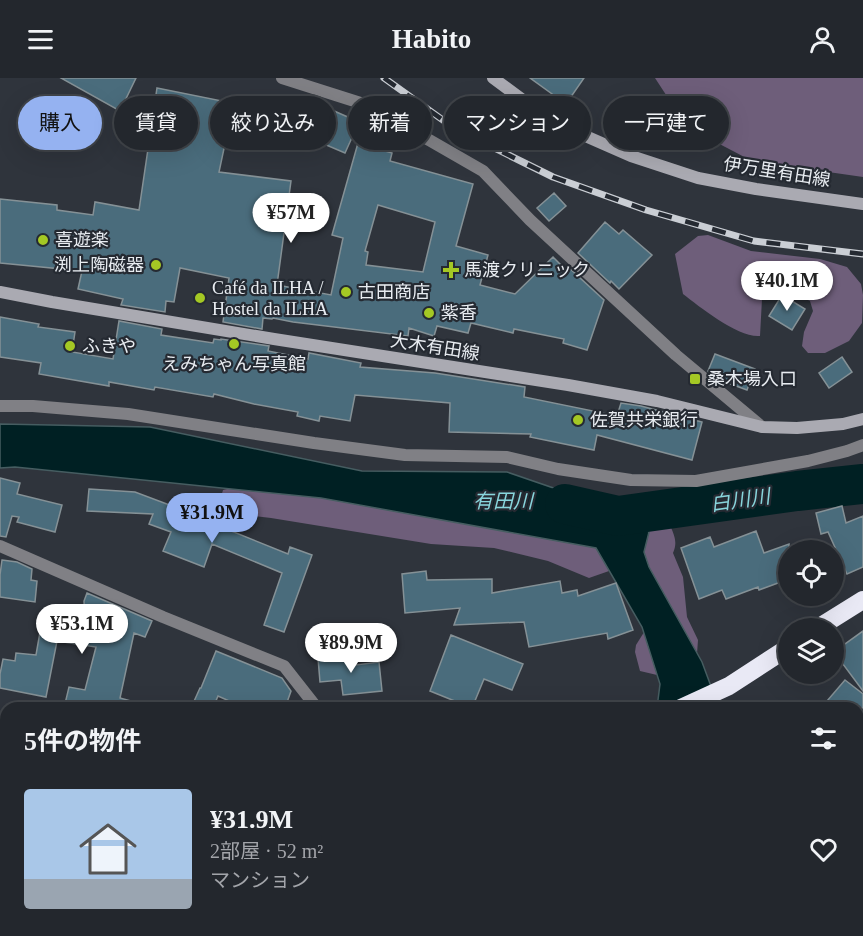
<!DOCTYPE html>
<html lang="ja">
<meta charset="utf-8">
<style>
:root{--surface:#23272d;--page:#2f3339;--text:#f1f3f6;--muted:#a3a5aa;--line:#404449;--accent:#95b2f1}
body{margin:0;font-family:"Times New Roman","Noto Sans JP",serif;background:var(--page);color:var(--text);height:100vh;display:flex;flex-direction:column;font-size:22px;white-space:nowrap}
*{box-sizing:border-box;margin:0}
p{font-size:20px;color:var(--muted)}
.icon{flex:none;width:33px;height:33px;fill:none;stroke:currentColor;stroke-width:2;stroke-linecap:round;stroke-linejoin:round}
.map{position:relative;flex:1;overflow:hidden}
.side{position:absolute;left:0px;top:624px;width:864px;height:234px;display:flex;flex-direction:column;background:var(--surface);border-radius:18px 18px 0 0;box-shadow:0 6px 24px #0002,0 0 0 2px var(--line)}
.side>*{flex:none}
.banner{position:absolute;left:18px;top:18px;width:828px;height:54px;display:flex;gap:12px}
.tools{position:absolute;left:778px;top:462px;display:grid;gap:12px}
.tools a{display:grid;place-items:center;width:66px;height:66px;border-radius:50%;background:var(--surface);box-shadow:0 6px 24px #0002,0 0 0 2px var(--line);font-size:30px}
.price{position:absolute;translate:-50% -51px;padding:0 14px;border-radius:21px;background:#fff;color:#222;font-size:20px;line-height:39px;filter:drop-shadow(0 2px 3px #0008)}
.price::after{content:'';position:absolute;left:50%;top:36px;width:18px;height:14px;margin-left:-9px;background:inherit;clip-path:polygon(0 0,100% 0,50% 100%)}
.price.selected{background:var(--accent);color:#111}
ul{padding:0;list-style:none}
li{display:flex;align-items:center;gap:18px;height:150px;padding:0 24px}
li span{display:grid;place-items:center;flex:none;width:168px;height:120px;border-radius:6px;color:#555}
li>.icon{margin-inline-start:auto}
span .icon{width:72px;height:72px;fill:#fffc;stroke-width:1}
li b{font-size:26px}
h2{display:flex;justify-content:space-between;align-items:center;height:72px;padding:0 24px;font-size:26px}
.pill{padding:0 21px;border-radius:27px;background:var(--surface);box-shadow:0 6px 24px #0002,0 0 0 2px var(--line);font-size:21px;line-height:54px}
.pill.selected{background:var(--accent);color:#111}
header{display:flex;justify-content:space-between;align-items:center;height:78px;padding:0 24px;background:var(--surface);font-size:27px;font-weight:700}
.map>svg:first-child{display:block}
.forest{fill:#6e5e7a}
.water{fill:#002023;stroke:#465d61;stroke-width:1.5}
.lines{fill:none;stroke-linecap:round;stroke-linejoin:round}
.river{stroke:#002023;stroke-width:40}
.building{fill:#4a6c7c;stroke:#859196;stroke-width:1.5;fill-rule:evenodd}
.street{stroke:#808085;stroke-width:12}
.secondary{stroke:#aaaab2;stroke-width:12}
.highway{stroke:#e9e9f5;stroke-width:18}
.rail-casing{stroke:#caced4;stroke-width:7}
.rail{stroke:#252a32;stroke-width:4.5;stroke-dasharray:14;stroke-linecap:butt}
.poi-dot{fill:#a4c824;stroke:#252a32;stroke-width:2}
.labels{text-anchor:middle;stroke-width:4.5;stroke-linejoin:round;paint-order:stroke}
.street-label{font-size:18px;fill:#e8ecf1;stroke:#252a32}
.poi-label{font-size:18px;fill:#e8ecf1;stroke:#252a32;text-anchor:start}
.water-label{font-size:20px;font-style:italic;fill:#88d5dc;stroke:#252a32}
</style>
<header><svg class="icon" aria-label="menu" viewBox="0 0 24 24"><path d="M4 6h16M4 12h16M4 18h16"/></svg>Habito<svg class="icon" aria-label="person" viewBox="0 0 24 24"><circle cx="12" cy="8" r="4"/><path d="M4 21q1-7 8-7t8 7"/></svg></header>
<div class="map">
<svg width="863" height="858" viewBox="0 0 863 858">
<rect width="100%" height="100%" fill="#2f343c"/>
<path class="forest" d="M655,0H863V99L752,83L687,49Z
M708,157L751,173L820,181L847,189L861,206L863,217L862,245L849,263L825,275H808L802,268L804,254L813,233L810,223L792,214L774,210L762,221L760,258C738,260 700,229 683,216L675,176L698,158Z
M261,403L374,404L621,477L609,493L589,500L548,483L494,470L431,466L271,440L231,435L219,426L223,412Z
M658,444L662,446L670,447C674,457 678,464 673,475L683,499L687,539L698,562L697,576L657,597L640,593L635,574L636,567L646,551L639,454Z"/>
<path class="water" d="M0,346L150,349L362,393L507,394L603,427L649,454L644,474L649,489L702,584L719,630H657L660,606L642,549L596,470L321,420L15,389L0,390Z"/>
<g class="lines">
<path class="river" d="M565,426L618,438L797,413L863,406"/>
</g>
<path class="building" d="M61,0H136L120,33Z
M530,0H584L566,26Z
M157,10L227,24L220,60L226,61L219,94L291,103L277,207L331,217L343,160L332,157L358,65L392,75L390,83L473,106L456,168L488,177L480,207L515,216L553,179L565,191L567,188L604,222L587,272L563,265L564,261L514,251L513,255L471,245L468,255L437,248L434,258L409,250L408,258L293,244L273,240L272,241L263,240L262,251L223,244L229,200L180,190L174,224L166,223L165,234L121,227L123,221L78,211L82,193L0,185V121L57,127V132L93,137L95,124L139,132ZM378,127L435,144L423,194L366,187L368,174L365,173Z
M316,25L359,44L345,75L303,57Z
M554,115L566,128L549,143L537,130Z
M605,144L619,156L623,152L652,177L619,211L611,203L610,205L578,175Z
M782,217L805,231L792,252L769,238Z
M0,239L39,246L38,249L75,254L72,274L113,281L119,243L162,251L161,257L213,265L214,261L221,262V261L269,268L268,273L308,281L309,275L361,285L360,289L435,295L525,309L524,319L617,338L621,325L641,328L702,344L692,382L597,357L594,372L530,359L531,356L449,354L450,325L355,317L350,343L320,338L319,343L297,338L298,334L254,326L214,316L213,319L155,309L154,312L109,304V308L39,296L41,285L0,279Z
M715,276L755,291L747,312L717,301L708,293Z
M842,279L852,294L829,310L819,295Z
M0,400L20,405L17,416L62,427L55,454L17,444L19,439L12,438L6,459L0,458Z
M89,411L135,414L220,446L219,448L288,476L290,469L312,477L284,554L264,547L282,495L212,466L204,489L163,473L171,454L149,446L153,436L87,433Z
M842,428L846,445L863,438V489L847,496L828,454L821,456L816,435Z
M756,453L764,475L789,466V501L759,512L758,509L726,521L722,512L699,521L681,470L710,459L714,469Z
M2,482L17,484L32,491L31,502L37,503L35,524L0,519V497Z
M426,493L427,502L492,501V515L560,503L562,515L577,512L578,518L616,505L633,552L608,561L607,555L529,569L524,544L454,547L460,530L405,535L402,496Z
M87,515L152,543L145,559L134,555L120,620L131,623L130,630H64L69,609L85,612L96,569L57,563L46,619L0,610V596L3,581L15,583L16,575L36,577L43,537L85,544L84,523Z
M863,553V613L834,574Z
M451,557L523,586L512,612L484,601L472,630L430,613Z
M216,573L282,600L291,613L285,630H245L218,618L213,630H191L200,610H201Z
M355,576L356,587L379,584L382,613L343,617L341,602L320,604L318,580Z
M845,602L863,616V630H821Z"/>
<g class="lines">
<path class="street" d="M282,0L370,28L483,93L530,142L676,277L762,349
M0,328H33L128,336L314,365L405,377L507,379L558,391L631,402L696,403L808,383L847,373L863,367
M0,468L163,539L284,588L317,630
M858,711L863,705
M539,852L544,858
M793,852L796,858
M732,858L738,852"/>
<path class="secondary" d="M493,0L523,22L574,53L631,78L698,100L756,111L863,126
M0,214L52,224L274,261L568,307L657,323L762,349L797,350L843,346L863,341"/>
<path class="highway" d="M818,550L863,522
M681,630L729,608L789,569
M183,858L196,852"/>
<g class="rail-casing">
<path id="rail" d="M384,0L454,50L553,99L646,132L754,163L863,176"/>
</g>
<use href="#rail" class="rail"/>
</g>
<g class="poi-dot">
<circle cx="43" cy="162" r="6"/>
<circle cx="156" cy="187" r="6"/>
<path d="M448 183h6v6h6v6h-6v6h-6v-6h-6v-6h6z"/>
<circle cx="346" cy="214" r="6"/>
<circle cx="200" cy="220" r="6"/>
<circle cx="429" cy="235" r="6"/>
<circle cx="234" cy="266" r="6"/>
<circle cx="70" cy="268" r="6"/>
<rect x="689" y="295" width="12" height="12" rx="3"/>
<circle cx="578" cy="342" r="6"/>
</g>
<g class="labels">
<g class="street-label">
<text transform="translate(777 94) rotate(9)" y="6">伊万里有田線</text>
<text transform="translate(435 269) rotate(9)" y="6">大木有田線</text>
</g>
<g class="poi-label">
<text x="55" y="168">喜遊楽</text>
<text x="144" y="193" text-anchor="end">渕上陶磁器</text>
<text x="464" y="198">馬渡クリニック</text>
<text x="212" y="216">Café da ILHA /<tspan x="212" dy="21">Hostel da ILHA</tspan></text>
<text x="358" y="220">古田商店</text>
<text x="441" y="241">紫香</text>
<text x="82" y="274">ふきや</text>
<text x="234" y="292" text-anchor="middle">えみちゃん写真館</text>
<text x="707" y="307">桑木場入口</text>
<text x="590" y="348">佐賀共栄銀行</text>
</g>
<g class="water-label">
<text transform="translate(740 422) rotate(-8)" y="7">白川川</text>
<text x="503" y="430">有田川</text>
</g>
</g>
</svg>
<div class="tools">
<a><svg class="icon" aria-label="locate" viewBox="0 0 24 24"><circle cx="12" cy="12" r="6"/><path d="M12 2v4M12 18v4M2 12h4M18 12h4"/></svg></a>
<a><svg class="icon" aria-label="layers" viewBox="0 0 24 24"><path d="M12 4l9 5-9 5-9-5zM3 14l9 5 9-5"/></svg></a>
</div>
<b class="price" style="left:291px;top:166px">¥57M</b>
<b class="price" style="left:787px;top:234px">¥40.1M</b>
<b class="price selected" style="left:212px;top:466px">¥31.9M</b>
<b class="price" style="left:82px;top:577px">¥53.1M</b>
<b class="price" style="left:351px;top:596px">¥89.9M</b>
<div class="banner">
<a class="pill selected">購入</a>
<a class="pill">賃貸</a>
<a class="pill">絞り込み</a>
<a class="pill">新着</a>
<a class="pill">マンション</a>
<a class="pill">一戸建て</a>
</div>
<section class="side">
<h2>5件の物件<svg class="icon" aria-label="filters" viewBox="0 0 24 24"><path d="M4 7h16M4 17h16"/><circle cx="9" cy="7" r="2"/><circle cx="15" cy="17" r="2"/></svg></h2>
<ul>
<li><span style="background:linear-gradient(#a9c7e8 75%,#9aa5b1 0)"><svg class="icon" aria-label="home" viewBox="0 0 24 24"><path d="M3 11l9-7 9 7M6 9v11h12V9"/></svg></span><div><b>¥31.9M</b><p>2部屋 · 52 m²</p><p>マンション</p></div><svg class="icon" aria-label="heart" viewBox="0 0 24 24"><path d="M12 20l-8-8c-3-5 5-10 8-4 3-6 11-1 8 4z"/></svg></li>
</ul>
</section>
</div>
